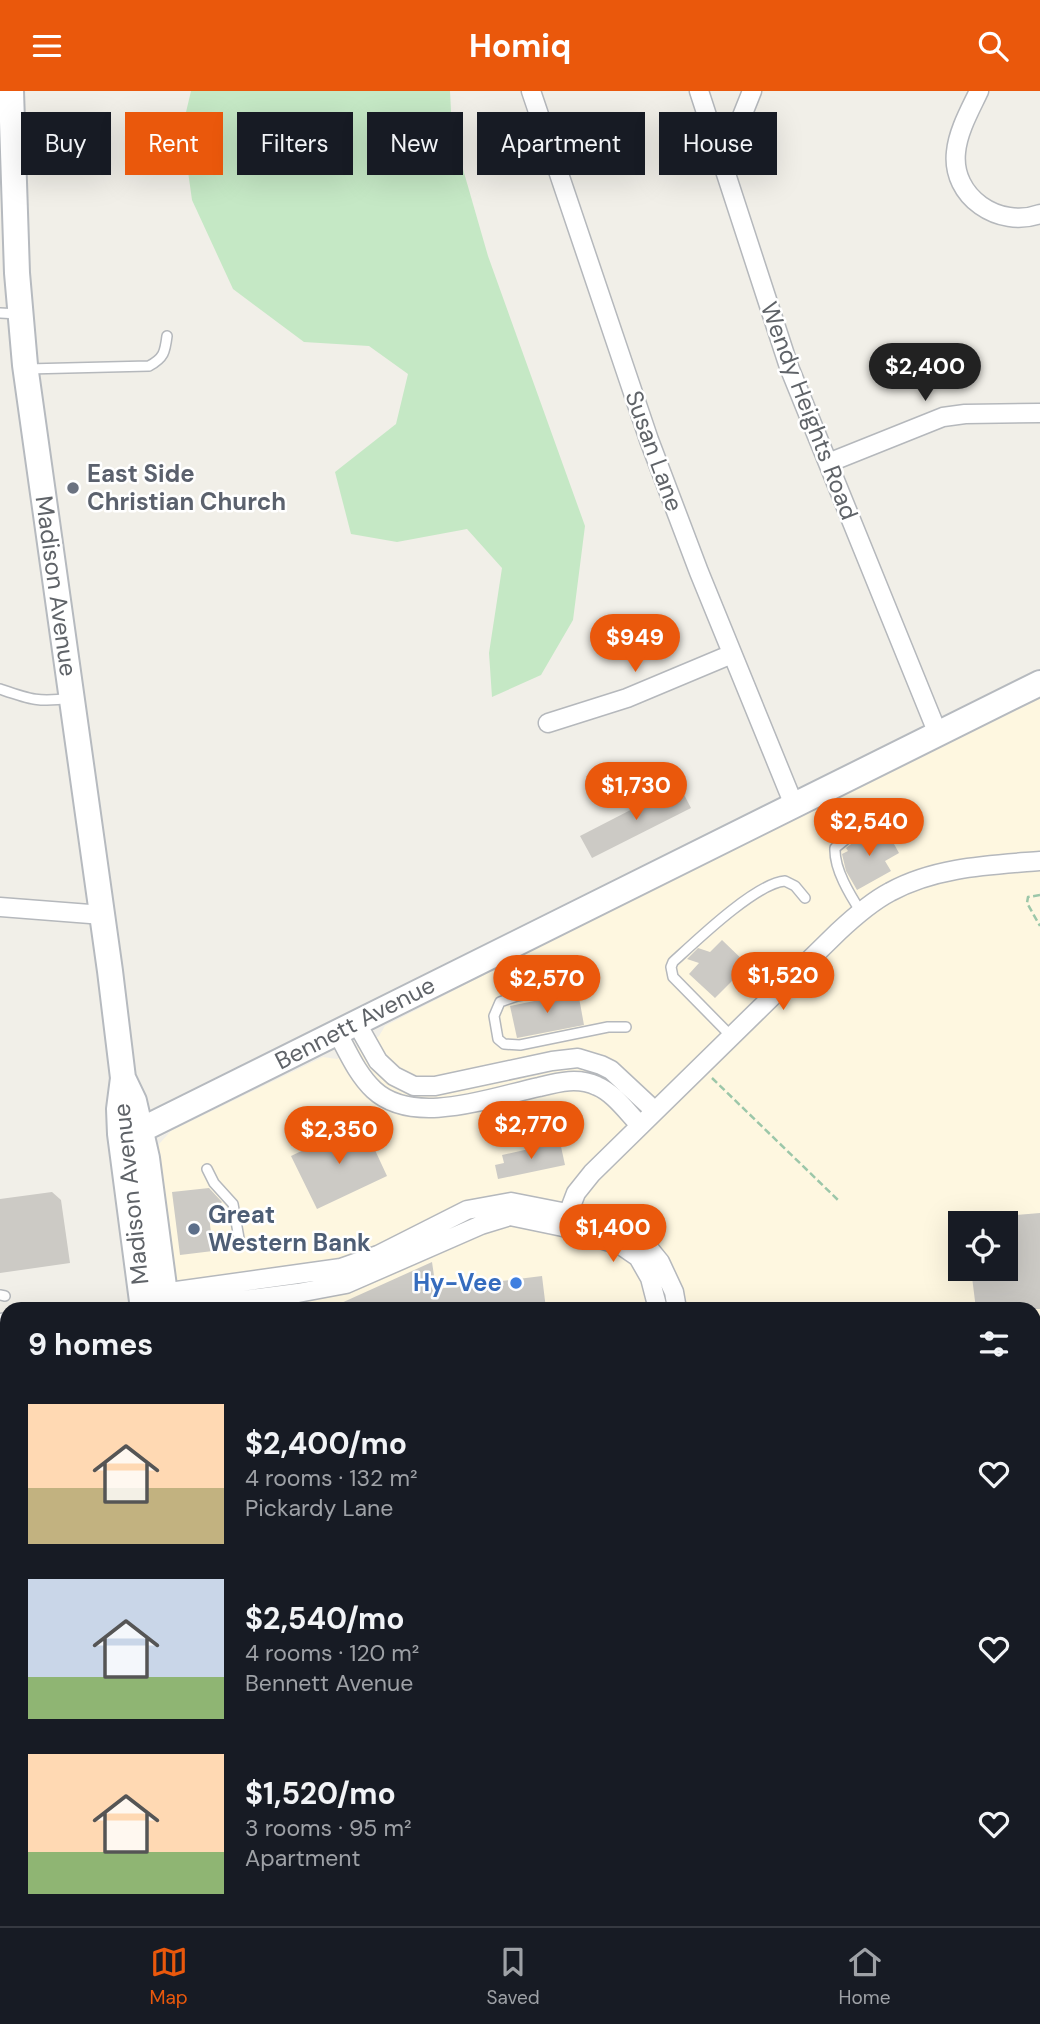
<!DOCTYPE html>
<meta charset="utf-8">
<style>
:root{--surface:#171b24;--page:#20242c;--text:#f1f3f6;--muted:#9ea1a6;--line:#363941;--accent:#ea580c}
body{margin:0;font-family:"DM Sans",sans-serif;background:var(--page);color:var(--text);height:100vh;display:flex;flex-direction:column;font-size:26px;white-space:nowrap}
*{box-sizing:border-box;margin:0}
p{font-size:23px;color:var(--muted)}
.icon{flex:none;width:38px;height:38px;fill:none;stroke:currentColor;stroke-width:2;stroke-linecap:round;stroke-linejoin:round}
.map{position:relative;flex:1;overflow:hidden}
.side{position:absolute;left:0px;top:1211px;width:1041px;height:625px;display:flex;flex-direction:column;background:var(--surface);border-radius:21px 21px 0 0;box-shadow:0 7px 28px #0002}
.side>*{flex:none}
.top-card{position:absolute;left:21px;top:21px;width:999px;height:63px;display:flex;gap:14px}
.buttons{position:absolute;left:948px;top:1120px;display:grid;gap:14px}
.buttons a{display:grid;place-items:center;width:70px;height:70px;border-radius:0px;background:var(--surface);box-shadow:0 7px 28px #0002;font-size:35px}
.price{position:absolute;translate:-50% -60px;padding:0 16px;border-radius:24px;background:var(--accent);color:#fff;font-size:23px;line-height:46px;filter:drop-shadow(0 2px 4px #0008)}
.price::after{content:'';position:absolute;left:50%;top:42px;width:21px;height:16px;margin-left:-10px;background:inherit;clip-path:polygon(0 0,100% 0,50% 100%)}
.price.on{background:#222;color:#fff}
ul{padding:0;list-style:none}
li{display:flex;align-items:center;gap:21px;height:175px;padding:0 28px}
li span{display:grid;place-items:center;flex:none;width:196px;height:140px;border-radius:0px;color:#555}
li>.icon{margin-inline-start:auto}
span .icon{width:84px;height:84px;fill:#fffc;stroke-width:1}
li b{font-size:30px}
h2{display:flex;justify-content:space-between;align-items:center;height:84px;padding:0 28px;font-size:30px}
.chip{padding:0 24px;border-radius:0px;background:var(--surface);box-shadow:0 7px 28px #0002;font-size:24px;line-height:63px}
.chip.on{background:var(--accent);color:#fff}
header{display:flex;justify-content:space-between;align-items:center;height:91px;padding:0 28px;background:var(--accent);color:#fff;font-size:32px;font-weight:700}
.tab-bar{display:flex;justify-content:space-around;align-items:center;height:98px;border-top:2px solid var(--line);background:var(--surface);font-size:19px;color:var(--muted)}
.tab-bar a{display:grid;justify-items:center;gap:4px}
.tab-bar .on{color:var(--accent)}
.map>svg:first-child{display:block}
.commercial{fill:#fef7e0;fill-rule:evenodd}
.green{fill:#c5e8c5}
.building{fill:#cccac5}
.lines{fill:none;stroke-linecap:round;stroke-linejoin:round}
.lane-casing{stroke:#b5b8bc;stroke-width:12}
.street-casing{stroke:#b5b8bc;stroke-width:21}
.secondary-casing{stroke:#b6babf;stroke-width:28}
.highway-casing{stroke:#f9ab00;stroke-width:35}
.path{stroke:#9cc7a9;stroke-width:2.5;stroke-dasharray:7 3.5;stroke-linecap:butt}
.lane{stroke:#fff;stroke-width:9}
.street{stroke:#fff;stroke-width:18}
.secondary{stroke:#fff;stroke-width:24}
.highway{stroke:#fde293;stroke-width:32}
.worship-dot{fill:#6b7280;stroke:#fff;stroke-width:2.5}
.service-dot{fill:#5c6f8a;stroke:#fff;stroke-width:2.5}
.shop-dot{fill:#3f7fe0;stroke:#fff;stroke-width:2.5}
.labels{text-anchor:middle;stroke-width:5;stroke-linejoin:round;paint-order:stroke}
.street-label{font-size:24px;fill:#5f6368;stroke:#fff}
.worship-label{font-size:24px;font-weight:bold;fill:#5b616d;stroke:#fff;text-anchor:start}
.service-label{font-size:24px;font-weight:bold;fill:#4e5e75;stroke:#fff;text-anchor:start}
.shop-label{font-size:24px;font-weight:bold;fill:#366cbe;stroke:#fff;text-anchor:end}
</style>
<header><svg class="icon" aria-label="menu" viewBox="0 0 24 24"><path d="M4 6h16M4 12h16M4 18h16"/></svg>Homiq<svg class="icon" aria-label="search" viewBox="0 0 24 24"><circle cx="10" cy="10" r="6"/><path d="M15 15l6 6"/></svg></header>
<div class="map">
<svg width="1040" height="1835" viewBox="0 0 1040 1835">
<rect width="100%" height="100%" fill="#f1efe8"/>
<path class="commercial" d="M1040,605V1589L1034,1590V1218H178L159,1066V1053L171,1040L323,966L337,968L379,945L385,935L538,856ZM961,1132H1006V1178H961Z"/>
<path class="green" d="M191,0H450L452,40L488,165L585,435L573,529L541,584L492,606L489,562L502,477L467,438L397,451L351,443L335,381L396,333L408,283L369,255L304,251L233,198L192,109L182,38Z"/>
<path class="building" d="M679,694L691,717L592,767L580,745Z
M884,735L899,762L885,770L891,780L857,799L846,780L842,763L848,760L846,757L855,750Z
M722,849L748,874L715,907L689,883L699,872L687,868L698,857L710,861Z
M578,901L584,934L517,947L510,915Z
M362,1031L387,1085L317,1118L291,1065Z
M560,1051L565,1074L498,1088L495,1074L504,1072L502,1064Z
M209,1097L222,1111L219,1114L208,1116L213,1160L180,1164L172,1101Z
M52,1101L61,1109L70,1172L0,1182V1108Z
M1040,1122V1218H976L971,1178H1006V1125Z
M432,1171L436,1198L542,1185L546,1218H328Z"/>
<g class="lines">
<g class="lane-casing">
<path id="lane" d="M0,222L19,223
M27,278L149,275C164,267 165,261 167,245
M0,598C29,608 39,612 70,607
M861,821C850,804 834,778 835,757L851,744L902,719
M584,892L517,905L500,911L494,925L498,948L504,953L520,954L608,936H626
M731,945L673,886L671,876L673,871C696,850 756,792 785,790L795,795L805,807
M207,1078L214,1092L233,1113L240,1153
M0,1204L5,1205
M0,1305L7,1303
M1034,1410L1040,1409
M1034,1522L1040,1521
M0,1773L7,1768
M0,1791L7,1785"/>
</g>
<g class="street-casing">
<path id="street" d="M531,0L649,349L699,481L794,714
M699,0L789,276L938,643
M979,0C970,19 958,40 956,61C951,106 999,138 1040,123
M716,54L738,35L752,0
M828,372L943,326L965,323L1040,322
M548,632L627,607L732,563
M0,816L103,824
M356,931L378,970L394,985L414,995H435L552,970L578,967L601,974L611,979L655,1020
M337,941C348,961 357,983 374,999C414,1036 492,1006 539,996C559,991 578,986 597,995C614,1002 627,1021 640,1034
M563,1136L576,1102L592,1082L838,841C854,826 871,811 890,801C935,776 990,774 1040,770
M155,1203L341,1177L378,1164L467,1119L511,1111L567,1122L629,1141L647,1155L660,1171L674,1201L677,1218
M169,1218L298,1202L346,1193L481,1134L510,1125L563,1136L622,1155L638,1166L650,1187L658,1218
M0,1232L7,1231
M1034,1570L1040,1568
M1,1742L7,1745"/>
</g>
<g class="secondary-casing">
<path id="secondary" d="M11,0L17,182L25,274L110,880L123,987L119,1018L120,1043L143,1218
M123,987L134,1010L147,1067L167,1218
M120,1043L141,1039L1040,592
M447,1829L453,1835
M208,1835L211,1829"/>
</g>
<g class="highway-casing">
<path id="highway" d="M1034,1772L1040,1771
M426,1829V1835
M491,1835L498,1829
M828,1835L844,1829"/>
</g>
<path class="path" d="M1040,804L1028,806L1027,812L1040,835
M712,987L838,1109
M1034,1550L1040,1549"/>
<use href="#lane" class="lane"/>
<use href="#street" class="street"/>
<use href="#secondary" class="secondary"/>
<use href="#highway" class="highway"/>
</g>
<circle class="worship-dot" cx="73" cy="397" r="7"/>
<circle class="service-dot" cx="194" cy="1138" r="7"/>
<circle class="shop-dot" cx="516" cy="1192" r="7"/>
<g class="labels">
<g class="street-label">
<text transform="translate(809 320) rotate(69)" y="8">Wendy Heights Road</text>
<text transform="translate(654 360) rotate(70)" y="8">Susan Lane</text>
<text transform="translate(56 495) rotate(82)" y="8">Madison Avenue</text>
<text transform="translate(355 932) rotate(-27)" y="8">Bennett Avenue</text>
<text transform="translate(131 1103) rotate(-96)" y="8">Madison Avenue</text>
</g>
<g class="worship-label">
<text x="87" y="391">East Side<tspan x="87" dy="28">Christian Church</tspan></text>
</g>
<g class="service-label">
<text x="208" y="1132">Great<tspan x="208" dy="28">Western Bank</tspan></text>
</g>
<g class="shop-label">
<text x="502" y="1200">Hy-Vee</text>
</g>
</g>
</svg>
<div class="buttons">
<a><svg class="icon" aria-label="locate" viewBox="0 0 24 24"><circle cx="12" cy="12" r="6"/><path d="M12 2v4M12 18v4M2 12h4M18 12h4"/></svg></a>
</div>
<b class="price on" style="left:925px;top:312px">$2,400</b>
<b class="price" style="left:635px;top:583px">$949</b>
<b class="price" style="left:636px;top:731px">$1,730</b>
<b class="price" style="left:869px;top:767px">$2,540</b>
<b class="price" style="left:783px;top:921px">$1,520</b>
<b class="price" style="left:547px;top:924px">$2,570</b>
<b class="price" style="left:531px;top:1070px">$2,770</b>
<b class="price" style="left:339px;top:1075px">$2,350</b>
<b class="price" style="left:613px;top:1173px">$1,400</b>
<div class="top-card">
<a class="chip">Buy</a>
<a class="chip on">Rent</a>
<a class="chip">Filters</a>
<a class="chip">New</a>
<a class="chip">Apartment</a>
<a class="chip">House</a>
</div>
<section class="side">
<h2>9 homes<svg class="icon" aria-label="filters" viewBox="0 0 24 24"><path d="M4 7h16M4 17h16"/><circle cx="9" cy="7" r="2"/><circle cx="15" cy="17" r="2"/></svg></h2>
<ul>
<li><span style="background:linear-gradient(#ffd9b3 60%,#c2b280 0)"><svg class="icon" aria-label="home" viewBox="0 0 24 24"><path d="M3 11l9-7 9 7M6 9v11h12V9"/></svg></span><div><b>$2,400/mo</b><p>4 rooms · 132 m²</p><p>Pickardy Lane</p></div><svg class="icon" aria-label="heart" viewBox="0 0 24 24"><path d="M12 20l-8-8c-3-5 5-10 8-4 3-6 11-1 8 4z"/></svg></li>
<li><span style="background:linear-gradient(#c9d6e8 70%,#8fb573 0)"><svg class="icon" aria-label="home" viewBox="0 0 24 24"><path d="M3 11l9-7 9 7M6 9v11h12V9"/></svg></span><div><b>$2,540/mo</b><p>4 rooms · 120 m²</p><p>Bennett Avenue</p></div><svg class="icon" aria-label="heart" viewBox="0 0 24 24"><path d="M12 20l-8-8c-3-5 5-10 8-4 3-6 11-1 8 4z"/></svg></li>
<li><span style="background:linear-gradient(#ffd9b3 70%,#8fb573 0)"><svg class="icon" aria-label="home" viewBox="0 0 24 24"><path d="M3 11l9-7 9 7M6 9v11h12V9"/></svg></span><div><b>$1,520/mo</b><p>3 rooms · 95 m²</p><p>Apartment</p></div><svg class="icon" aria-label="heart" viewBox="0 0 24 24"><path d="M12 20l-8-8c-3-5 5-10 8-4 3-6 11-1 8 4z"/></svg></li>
</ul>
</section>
</div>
<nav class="tab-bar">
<a class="on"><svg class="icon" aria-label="map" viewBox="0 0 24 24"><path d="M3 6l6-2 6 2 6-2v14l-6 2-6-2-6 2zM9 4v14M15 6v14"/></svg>Map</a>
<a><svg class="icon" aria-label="saved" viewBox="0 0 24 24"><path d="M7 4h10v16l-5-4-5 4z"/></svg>Saved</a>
<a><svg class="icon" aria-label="home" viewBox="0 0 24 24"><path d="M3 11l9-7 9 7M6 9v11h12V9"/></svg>Home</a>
</nav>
